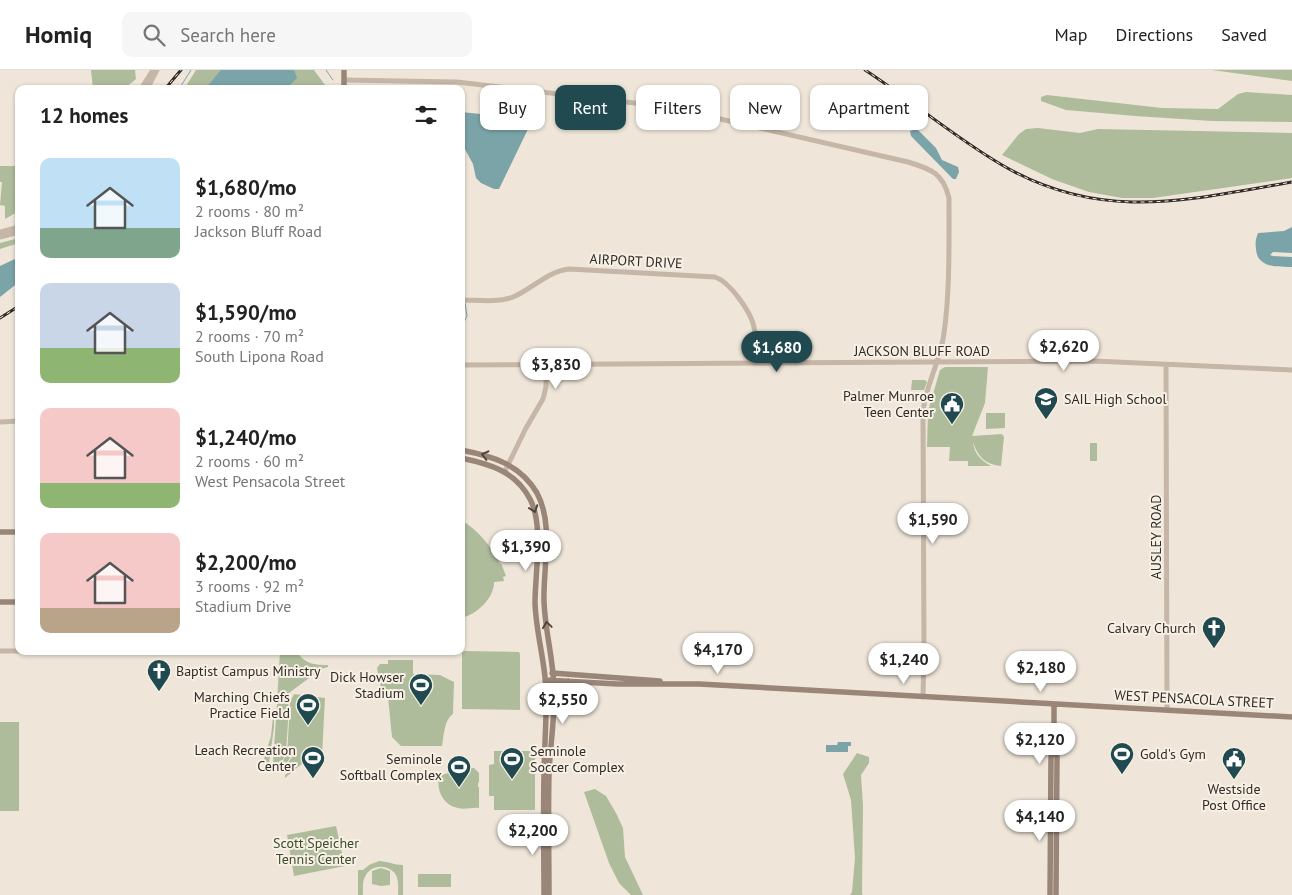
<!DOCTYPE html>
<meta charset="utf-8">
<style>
:root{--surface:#fff;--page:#f6f6f6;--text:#222;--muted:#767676;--line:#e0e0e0;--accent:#204a50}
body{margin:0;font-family:"PT Sans",sans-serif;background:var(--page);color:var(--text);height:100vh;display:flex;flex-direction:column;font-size:19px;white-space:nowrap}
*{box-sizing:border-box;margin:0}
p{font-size:16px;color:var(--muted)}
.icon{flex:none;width:28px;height:28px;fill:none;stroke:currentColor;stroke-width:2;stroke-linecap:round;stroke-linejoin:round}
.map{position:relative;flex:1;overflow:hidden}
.drawer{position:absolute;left:15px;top:15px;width:450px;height:570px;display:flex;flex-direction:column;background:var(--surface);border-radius:10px;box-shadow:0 1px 4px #0004}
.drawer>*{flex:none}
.guide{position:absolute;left:480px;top:15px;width:475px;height:45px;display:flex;gap:10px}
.price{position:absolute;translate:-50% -42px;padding:0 11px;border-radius:18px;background:#fff;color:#222;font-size:16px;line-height:32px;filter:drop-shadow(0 1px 2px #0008)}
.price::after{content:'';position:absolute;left:50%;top:30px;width:15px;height:11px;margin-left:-8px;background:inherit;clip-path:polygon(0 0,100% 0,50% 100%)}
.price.active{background:var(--accent);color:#fff}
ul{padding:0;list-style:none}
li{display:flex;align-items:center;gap:15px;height:125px;padding:0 25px}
li span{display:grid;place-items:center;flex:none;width:140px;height:100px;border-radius:10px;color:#555}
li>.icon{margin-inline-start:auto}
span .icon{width:60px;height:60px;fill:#fffc;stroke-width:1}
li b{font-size:21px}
h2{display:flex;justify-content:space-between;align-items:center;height:60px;padding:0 25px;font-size:21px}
.chip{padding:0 18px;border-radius:10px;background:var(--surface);box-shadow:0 1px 4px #0004;font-size:18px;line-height:45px}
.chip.active{background:var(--accent);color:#fff}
header{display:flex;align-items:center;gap:30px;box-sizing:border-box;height:70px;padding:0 25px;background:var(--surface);border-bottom:1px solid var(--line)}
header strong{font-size:24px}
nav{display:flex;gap:28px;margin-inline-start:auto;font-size:18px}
.search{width:350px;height:45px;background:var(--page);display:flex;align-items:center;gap:12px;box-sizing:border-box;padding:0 18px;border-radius:10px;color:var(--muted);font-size:19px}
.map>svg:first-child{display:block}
.green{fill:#afbc9b}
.water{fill:#7ba4a9}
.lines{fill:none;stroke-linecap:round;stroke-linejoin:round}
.stream{stroke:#7ba4a9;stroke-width:1}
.tertiary{stroke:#c5b6a7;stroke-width:5}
.secondary{stroke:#998678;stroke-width:5.5}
.rail-casing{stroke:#322b27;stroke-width:3}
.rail{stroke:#f7f0e5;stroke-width:1;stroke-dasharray:4;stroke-linecap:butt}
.oneway{stroke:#51463f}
.labels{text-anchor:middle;stroke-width:4;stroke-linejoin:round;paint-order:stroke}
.street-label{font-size:14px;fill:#322b27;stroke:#f7f0e5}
.poi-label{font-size:14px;fill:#322b27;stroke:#f7f0e5;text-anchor:end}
.park-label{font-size:14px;fill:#404e2d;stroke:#f7f0e5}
</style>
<header>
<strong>Homiq</strong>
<div class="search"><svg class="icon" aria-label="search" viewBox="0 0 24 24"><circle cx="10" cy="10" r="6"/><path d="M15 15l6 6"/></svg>Search here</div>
<nav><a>Map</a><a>Directions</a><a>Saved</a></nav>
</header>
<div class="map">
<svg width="1292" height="825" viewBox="0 0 1292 825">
<rect width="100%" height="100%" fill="#efe6d9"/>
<path class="green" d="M91,0H135L136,9L125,18L93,19Z
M196,0H314L328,19H184Z
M1212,0H1292V11Z
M1246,22L1292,25V52L1212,51L1135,46L1066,40L1041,31V27L1047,25L1162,38L1218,39L1238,24Z
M1038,58L1080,63L1098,59L1292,63V108L1153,128H1122L1089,122L1052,109L1002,85L1019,64L1026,59Z
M0,96H19V141L5,149V136L0,135L2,112H0Z
M19,168V173L0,179V173Z
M945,297H988L985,333L972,366L1002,364L1004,367L1001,396C986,395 977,386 973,372C974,384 981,390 991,396H968V391H949L950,377H927L928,341L940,300Z
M912,310H925L927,312L924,320H911Z
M986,343H1005V358L986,359Z
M1090,373H1097V391H1090Z
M461,450C478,460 491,476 500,494L501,493L506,506L503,507L504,511L494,512C494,529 476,545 461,548Z
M280,581H296C305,594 314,595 328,595V597L321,599L277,632Z
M464,581L519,582L520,584V640L462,639V583Z
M388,590H413V604L440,605L454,612L453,644C444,650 444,666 442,676H401L392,667L388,627L383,628L377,598L380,594H388Z
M294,624L325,628L322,686L306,685L305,692L298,697L285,708V705L290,701L287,694L292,687V684L287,693L283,692L284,688L287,686L290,632Z
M287,628L289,638L286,682L281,694L275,696L273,692L277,634Z
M274,637V657L269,694L263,692L271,666Z
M0,652H19V741H0Z
M494,681H535V740H494V726H489V695L494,694Z
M857,683L869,687V693L861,705L863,736L862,824L863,825H850L852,822L855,788L851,730L843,704Z
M465,698H474L479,703V712L478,713V717H479V738C472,737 465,740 458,738C443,735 436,720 439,706L448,703H465Z
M595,719L606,726L616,743L623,758L625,787L643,825H631L619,813L609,793L584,722Z
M336,756L345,796L294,806L287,765Z
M379,791C387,791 394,795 403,795V825H398C398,819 399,811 396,805C389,794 372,794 366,805C362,811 363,818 363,825H358V800H363L369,795Z
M381,798L390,801V815L381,816L372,814V801Z
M418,804H451V817H418Z"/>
<path class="water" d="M221,0H294L297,8L291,14L284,19H205Z
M461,42L500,46L529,52V57L499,119H494L481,113L476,108L473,94L461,72Z
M915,59L918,60L936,78L942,90L958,97L959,102L956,109H953L911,66L910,61Z
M1292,157V183L1273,182L1270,185L1273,186L1292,187V197C1278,197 1257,198 1256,179C1255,173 1256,168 1258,163L1284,161Z
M19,187V212L0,227V196Z
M838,672H851V676H848V682H826V675H837Z"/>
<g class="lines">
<path class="stream" d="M326,0L333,10
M179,19L191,0
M461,219L464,229
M461,258L467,246L465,233"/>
<path class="tertiary" d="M344,10L457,12L668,37L908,92C931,99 943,103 949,128C949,171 950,222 944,263C941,290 926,314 923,341L924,582L923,627
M141,19L153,0
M147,19L157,0
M0,162L19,157
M0,167L19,162
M461,230C477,230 498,233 513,227C532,219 548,201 569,199L715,207C730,212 751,242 754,257C756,268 755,281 755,293
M461,295L1094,291L1292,300
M1166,295L1167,640
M0,352L19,351
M505,401L526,358L543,329L546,317V294
M0,581H19"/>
<path class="secondary" d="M344,19V0
M461,380C492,386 520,394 537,423C554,455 543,496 544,531C545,562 554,591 554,621C555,649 550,676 549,704C548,744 549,785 549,825
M461,388C490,394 515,401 530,429C544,455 535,503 535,533C536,563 545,591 546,620C547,649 544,678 544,707C543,746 544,786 544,825
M0,462H19
M0,532H19
M552,603L660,611
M545,610L617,614H699L1292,647
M556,627L560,618L568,611
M1054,634V676L1057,687L1056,825
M1050,825L1051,687L1054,676"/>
<g class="rail-casing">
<path id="rail" d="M865,0C911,30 954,67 1002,95C1101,153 1187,130 1292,112
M165,19L181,0
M0,248L19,236"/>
</g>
<use href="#rail" class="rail"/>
</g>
<defs><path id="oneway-chevron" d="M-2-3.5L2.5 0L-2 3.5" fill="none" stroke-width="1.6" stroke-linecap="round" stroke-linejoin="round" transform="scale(1.25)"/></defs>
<g class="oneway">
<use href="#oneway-chevron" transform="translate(485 385) rotate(-166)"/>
<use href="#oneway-chevron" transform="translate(534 439) rotate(70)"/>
<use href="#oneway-chevron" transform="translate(547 555) rotate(-98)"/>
</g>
<defs>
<g id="school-pin" transform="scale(1.25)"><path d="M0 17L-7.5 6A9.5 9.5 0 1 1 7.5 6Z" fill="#204a50" stroke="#f7f0e5"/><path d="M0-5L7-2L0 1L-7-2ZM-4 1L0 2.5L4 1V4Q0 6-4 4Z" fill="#fff"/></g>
<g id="civic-pin" transform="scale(1.25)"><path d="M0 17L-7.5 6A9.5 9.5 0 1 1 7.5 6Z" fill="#204a50" stroke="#f7f0e5"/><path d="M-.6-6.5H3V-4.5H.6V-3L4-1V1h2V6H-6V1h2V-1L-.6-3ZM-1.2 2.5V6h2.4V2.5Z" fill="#fff"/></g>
<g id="church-pin" transform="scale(1.25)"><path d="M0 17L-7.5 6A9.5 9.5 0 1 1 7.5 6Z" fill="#204a50" stroke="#f7f0e5"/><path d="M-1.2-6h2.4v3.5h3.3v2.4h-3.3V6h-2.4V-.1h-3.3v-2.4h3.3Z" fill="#fff"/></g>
<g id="stadium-pin" transform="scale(1.25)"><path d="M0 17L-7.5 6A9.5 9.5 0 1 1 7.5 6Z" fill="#204a50" stroke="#f7f0e5"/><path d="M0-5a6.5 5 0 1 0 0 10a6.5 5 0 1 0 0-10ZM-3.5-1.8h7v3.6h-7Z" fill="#fff"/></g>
</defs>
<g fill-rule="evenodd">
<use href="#school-pin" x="1046" y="329"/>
<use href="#civic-pin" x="952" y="334"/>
<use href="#church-pin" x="1214" y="558"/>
<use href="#church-pin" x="159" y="601"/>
<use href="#stadium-pin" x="421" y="615"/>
<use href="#stadium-pin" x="308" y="635"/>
<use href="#stadium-pin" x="1122" y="684"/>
<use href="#stadium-pin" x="313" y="688"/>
<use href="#stadium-pin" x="512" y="689"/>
<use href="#civic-pin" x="1234" y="689"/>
<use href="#stadium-pin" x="459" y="697"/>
</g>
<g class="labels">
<g class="street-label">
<text transform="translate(636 191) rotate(3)" y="5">AIRPORT DRIVE</text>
<text x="922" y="286">JACKSON BLUFF ROAD</text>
<text transform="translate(1156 467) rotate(-90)" y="5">AUSLEY ROAD</text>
<text transform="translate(1194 629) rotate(3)" y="5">WEST PENSACOLA STREET</text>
</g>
<g class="poi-label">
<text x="934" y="331">Palmer Munroe<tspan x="934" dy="16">Teen Center</tspan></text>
<text x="1064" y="334" text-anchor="start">SAIL High School</text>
<text x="1196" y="563">Calvary Church</text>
<text x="176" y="606" text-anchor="start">Baptist Campus Ministry</text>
<text x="404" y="612">Dick Howser<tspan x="404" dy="16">Stadium</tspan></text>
<text x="290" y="632">Marching Chiefs<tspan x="290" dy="16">Practice Field</tspan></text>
<text x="296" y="685">Leach Recreation<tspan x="296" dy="16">Center</tspan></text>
<text x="530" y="686" text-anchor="start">Seminole<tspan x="530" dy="16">Soccer Complex</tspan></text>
<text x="1140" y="689" text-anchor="start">Gold's Gym</text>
<text x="442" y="694">Seminole<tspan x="442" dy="16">Softball Complex</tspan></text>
<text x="1234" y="724" text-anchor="middle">Westside<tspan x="1234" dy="16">Post Office</tspan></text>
</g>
<g class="park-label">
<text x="316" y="778">Scott Speicher<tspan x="316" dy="16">Tennis Center</tspan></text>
</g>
</g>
</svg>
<b class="price" style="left:1064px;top:302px">$2,620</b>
<b class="price active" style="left:777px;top:303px">$1,680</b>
<b class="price" style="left:556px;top:320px">$3,830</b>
<b class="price" style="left:933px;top:475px">$1,590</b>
<b class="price" style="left:526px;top:502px">$1,390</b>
<b class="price" style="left:718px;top:605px">$4,170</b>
<b class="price" style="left:904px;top:615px">$1,240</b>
<b class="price" style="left:1041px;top:623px">$2,180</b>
<b class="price" style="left:563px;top:655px">$2,550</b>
<b class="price" style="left:1040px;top:695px">$2,120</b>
<b class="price" style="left:1040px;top:772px">$4,140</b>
<b class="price" style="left:533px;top:786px">$2,200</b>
<div class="guide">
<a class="chip">Buy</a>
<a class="chip active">Rent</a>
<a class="chip">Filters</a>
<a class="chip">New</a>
<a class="chip">Apartment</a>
</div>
<section class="drawer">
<h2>12 homes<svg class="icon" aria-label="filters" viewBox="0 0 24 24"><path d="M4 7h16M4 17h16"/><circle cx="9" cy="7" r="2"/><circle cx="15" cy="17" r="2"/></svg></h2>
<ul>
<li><span style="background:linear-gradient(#bfe0f5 70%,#7fa58c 0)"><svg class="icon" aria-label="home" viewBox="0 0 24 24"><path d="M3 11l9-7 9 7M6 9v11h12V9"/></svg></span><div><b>$1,680/mo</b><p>2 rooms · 80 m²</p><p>Jackson Bluff Road</p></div></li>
<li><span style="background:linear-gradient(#c9d6e8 65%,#8fb573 0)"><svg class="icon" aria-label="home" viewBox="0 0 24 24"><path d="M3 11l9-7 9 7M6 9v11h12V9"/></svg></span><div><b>$1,590/mo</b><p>2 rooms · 70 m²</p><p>South Lipona Road</p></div></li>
<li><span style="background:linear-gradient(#f6c9c9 75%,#8fb573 0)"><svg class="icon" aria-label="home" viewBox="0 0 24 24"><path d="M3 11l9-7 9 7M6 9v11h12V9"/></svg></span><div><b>$1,240/mo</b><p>2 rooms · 60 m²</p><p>West Pensacola Street</p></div></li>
<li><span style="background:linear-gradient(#f6c9c9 75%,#b9a48a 0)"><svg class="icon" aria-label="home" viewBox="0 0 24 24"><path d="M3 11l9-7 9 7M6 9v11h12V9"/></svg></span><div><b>$2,200/mo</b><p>3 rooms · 92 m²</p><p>Stadium Drive</p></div></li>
</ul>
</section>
</div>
